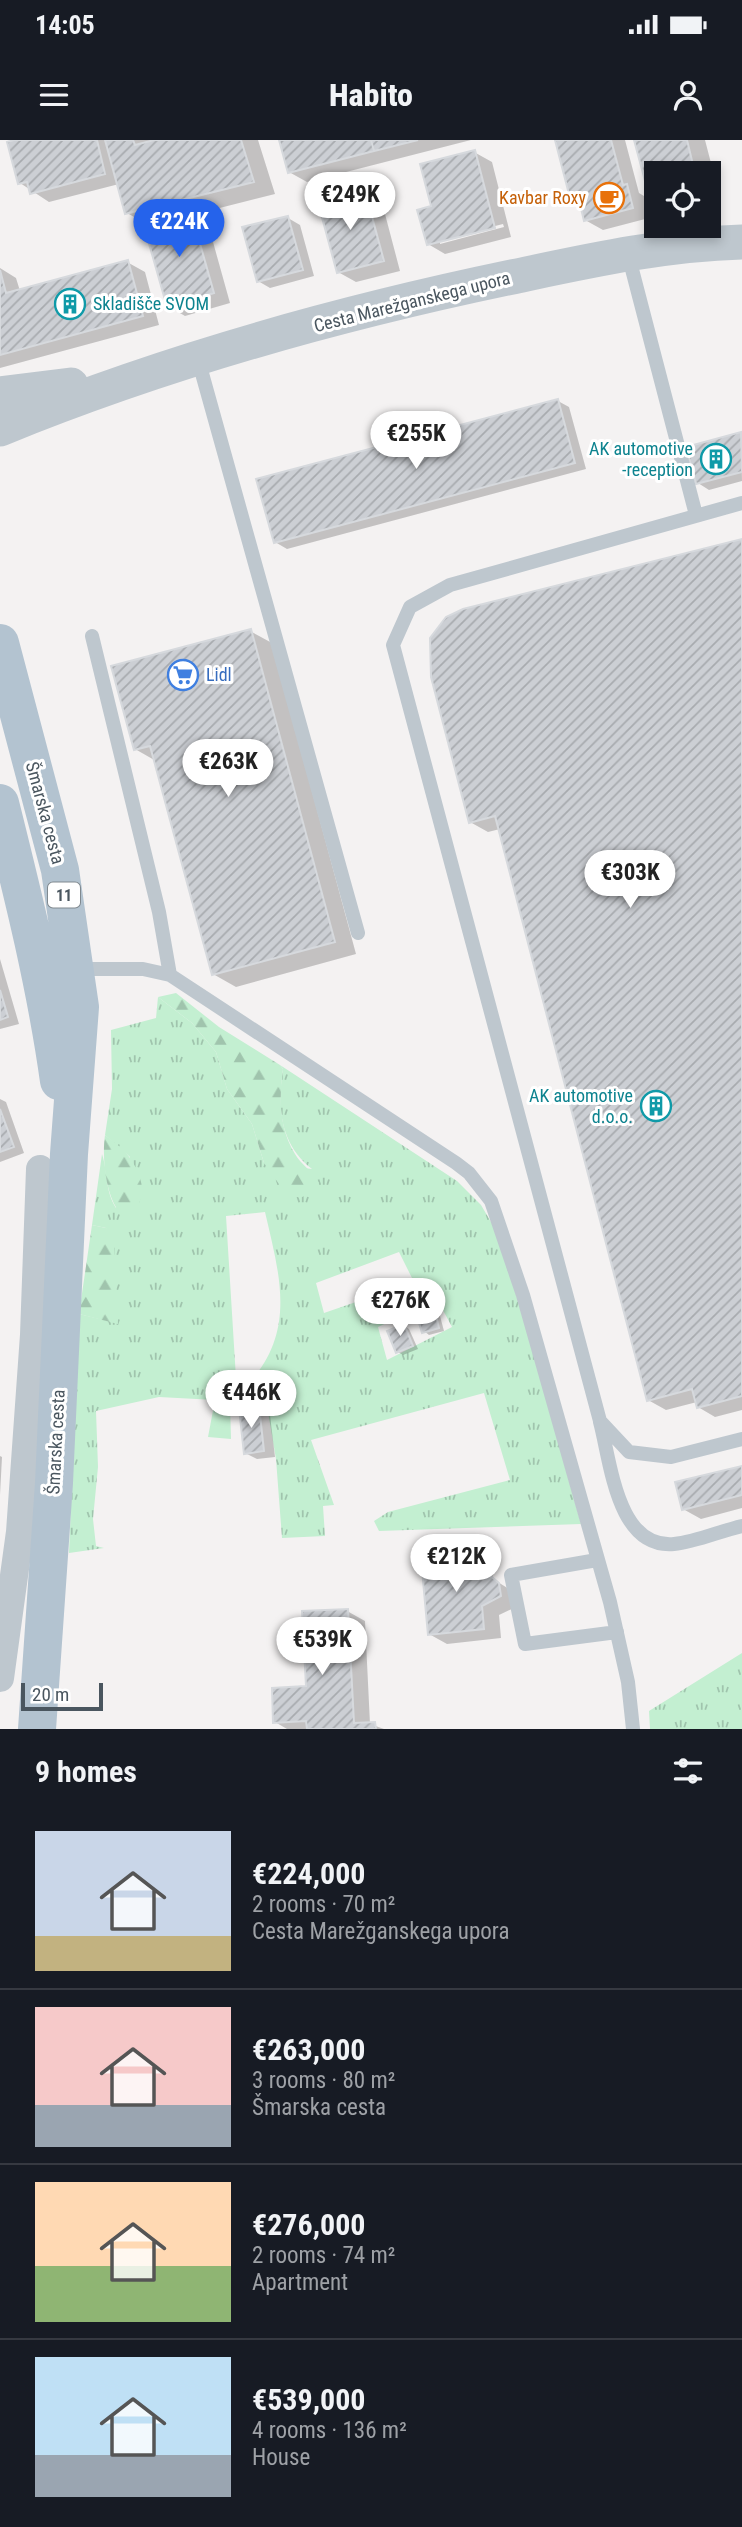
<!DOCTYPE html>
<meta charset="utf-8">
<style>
:root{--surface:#171b24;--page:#242831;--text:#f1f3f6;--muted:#9ea1a6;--line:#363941;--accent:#2563eb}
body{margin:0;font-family:"Roboto Condensed",sans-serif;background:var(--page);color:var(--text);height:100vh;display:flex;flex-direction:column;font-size:26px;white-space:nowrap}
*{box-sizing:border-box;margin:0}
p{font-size:23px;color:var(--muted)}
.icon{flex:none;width:38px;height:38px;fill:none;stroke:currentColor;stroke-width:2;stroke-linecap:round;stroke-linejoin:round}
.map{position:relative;height:1589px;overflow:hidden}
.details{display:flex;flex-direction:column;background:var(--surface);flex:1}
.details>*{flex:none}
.buttons{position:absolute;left:644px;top:21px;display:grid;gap:14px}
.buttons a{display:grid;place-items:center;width:77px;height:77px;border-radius:0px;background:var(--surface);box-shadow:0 4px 10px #0003;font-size:35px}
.scale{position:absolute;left:21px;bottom:18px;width:82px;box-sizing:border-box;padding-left:7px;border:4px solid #4a565f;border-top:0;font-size:19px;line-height:24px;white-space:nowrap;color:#4a565f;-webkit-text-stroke:5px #fff;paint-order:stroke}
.price{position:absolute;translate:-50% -60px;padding:0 16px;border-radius:24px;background:#fff;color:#222;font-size:23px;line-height:46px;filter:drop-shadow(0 2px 4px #0008)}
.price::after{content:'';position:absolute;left:50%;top:42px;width:21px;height:16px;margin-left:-10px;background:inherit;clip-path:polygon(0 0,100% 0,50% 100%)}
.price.selected{background:var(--accent);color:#fff}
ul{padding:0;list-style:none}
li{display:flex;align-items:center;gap:21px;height:175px;padding:0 35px}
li+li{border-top:2px solid var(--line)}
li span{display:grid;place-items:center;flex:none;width:196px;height:140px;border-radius:0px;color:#555}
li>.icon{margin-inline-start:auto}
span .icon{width:84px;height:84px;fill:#fffc;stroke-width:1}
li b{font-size:30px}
h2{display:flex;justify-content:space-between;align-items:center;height:84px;padding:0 35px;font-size:30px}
.status{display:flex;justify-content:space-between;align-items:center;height:49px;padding:0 35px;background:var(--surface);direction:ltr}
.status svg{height:19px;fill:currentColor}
header{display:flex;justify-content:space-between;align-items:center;height:91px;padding:0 35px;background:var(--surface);font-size:32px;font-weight:800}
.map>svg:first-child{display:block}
.grass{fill:url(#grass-tufts);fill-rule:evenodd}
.forest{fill:url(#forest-firs)}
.shadow{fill:#0003;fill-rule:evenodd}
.building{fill:url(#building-hatch);stroke:#d6d9dd;stroke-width:2}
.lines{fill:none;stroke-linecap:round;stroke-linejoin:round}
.service{stroke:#bec7ce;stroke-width:14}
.minor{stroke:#bec7ce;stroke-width:28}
.tertiary{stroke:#bec7ce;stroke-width:35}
.primary{stroke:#b3c3d0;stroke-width:38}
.labels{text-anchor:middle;stroke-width:6;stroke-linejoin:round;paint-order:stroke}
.shield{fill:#fff;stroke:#80898f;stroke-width:2}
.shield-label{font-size:16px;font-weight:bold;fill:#4a565f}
.food-label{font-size:18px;fill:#c56008;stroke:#fff;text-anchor:end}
.street-label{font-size:18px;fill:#4a565f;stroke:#fff}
.culture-label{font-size:18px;fill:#0d838f;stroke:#fff;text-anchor:end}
.shop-label{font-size:18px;fill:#366cbe;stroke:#fff;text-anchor:start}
</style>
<div class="status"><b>14:05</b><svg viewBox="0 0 49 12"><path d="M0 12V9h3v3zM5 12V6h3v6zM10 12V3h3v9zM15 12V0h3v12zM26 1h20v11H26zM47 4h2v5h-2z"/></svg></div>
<header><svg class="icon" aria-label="menu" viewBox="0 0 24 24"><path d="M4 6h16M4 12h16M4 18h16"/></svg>Habito<svg class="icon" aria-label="person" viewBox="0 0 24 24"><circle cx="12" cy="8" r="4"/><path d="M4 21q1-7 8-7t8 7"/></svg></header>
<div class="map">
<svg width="742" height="1589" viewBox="0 0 742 1589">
<defs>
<pattern id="grass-tufts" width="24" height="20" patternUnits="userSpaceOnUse" patternTransform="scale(1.75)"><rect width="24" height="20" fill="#c3efd1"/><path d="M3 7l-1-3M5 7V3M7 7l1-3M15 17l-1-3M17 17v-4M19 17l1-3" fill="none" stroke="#a0c4ad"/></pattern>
<pattern id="forest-firs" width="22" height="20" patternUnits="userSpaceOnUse" patternTransform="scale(1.75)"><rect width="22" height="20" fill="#c3efd1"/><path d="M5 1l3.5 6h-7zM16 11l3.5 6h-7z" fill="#a0c4ad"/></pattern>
<pattern id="building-hatch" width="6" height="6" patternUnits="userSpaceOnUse" patternTransform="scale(1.75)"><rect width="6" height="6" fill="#cccfd4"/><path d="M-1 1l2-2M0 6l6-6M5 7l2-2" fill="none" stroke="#a8abaf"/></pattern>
</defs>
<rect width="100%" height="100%" fill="#f4f2f2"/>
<path class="grass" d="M158,857L192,883L216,912L227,949L252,984L264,1023L312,1029C280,1004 277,968 283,929L280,925L457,1041L481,1065L494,1087L524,1179L581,1384L379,1391L374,1381L388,1372L510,1340L484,1253L311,1300L334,1365L323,1366L325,1396L282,1398L276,1319L267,1266L254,1261L230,1263L231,1299L208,1297L215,1260L159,1257L96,1271L98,1327L93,1379L96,1406L104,1408L69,1413L79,1174L117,1183L106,1088L92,1085L102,1014C108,1033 105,1051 116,1068L130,1017L105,995L112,949L111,890L156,878ZM265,1072C278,1129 296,1185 255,1236L236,1238L226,1076ZM399,1112L414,1142L324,1173L316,1143ZM437,1159L452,1187L387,1220L378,1187Z
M742,1513V1589H650L649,1571Z"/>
<path class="forest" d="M176,853L219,887L280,925L283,929C279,958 279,988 295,1014C301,1025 312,1030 319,1043L315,1051L300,1058L284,1051L264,1023L252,984L227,949L216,912L192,883L158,857Z
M105,995C114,1002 124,1009 130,1018C144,1038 153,1073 117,1069C105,1050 102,1016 105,995Z
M92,1085L106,1088L114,1100L118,1184L79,1174Z"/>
<path class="shadow" d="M18,0H151L152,3L156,0H258L275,54L192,75L208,84L230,163L185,176L168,166L150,86L127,73L119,44L49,62L20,43Z
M281,0H471L307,42L289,32Z
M557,0H625L639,53L644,56L649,78L603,90L585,80L582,66L573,61Z
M636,0H705L718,50L709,52V33H656V46L647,40Z
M474,12L492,22L511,97L445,114L428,104L433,67ZM503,84L504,87L440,104V100Z
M350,52L385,74L400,131L356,142L338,132Z
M288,78L300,85L314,136L270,148L258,141Z
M127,122L145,132L159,185L0,228V128L16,138L20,151Z
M558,261L569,267L586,329L287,409L275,402Z
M741,294L742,341L709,350L698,343Z
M742,400V1270L715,1277L698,1267L697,1262L666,1270L648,1260L500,689L488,692L470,682Z
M250,491L272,503L356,814L236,847L213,834L156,621L135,609Z
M0,819L19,884L0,889Z
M0,959L6,962L24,1013L0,1022Z
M434,1173L440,1176L444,1191L429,1195L424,1191Z
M404,1186L409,1189L418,1209L403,1215L398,1212Z
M259,1268L270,1275L275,1317L257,1319L245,1313Z
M0,1316L2,1317L0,1355Z
M742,1327V1368L701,1379L683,1369Z
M474,1415L491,1425L493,1439L509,1449L518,1466L499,1475L501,1498L447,1504L429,1494Z
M347,1471L365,1481L370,1584L384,1589H287L275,1582L307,1548Z"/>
<path class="building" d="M14,0H97L105,34L30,54L27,42L18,44L7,2Z
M105,0H133L135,5L154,0H241L254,42L125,74Z
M279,0H371L374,11L288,33Z
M371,0H418L374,11Z
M555,0H611L623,45L627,44L633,68L584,81L579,60L571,62Z
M634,0H687L695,33H656V38L645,41Z
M475,10L495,88L427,105L417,70L431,66L420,24Z
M350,50L354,65L368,62L384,121L337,133L317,59Z
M191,72L214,153L167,167L144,86Z
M288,76L303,130L257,142L242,87Z
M128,120L143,176L0,215V130L6,153Z
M558,259L575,323L274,403L256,339Z
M741,292L742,332L696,344L686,307Z
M742,399V1256L697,1268L692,1249L647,1261L495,676L469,683L431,537L430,498L446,477L463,469Z
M251,489L335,802L212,835L150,606L134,610L111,526Z
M0,850L8,877L0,880Z
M0,969L14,1007L0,1012Z
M435,1171L439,1188L422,1193L417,1176Z
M404,1184L413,1206L396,1213L387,1191Z
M259,1266L264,1311L244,1314L239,1268Z
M742,1326V1355L682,1370L675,1342Z
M474,1413L477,1437H492L499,1443L501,1456L482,1466L484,1489L428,1495L421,1419Z
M348,1469L354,1583L375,1582L376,1589H307L306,1581L273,1583L272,1548L306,1546L302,1471Z"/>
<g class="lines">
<path class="service" d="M628,114L696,375
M198,219L358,793
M742,363L450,445L410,467L393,505L600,1281L629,1312L671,1317L742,1299
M92,496L159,772L170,835
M77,829H143L170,835L456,1023L469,1033L491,1061L523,1155L610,1462L628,1542L633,1589
M600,1282C611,1323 617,1409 674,1404C696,1402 720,1391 742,1386
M597,1420L511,1435L525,1504L617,1492"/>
<path class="minor" d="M0,1538L20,1392L34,1195L40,1029"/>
<path class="tertiary" d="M0,254L71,245
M0,289C164,222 339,173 512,137C588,121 664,104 742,102"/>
<path class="primary" d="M0,503L60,730L80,867L69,1014L54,1343L37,1589
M0,663C23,755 46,847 59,941"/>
</g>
<defs>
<g id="cafe-ring" transform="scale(1.575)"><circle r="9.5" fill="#fff" stroke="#e8710a" stroke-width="1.5"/><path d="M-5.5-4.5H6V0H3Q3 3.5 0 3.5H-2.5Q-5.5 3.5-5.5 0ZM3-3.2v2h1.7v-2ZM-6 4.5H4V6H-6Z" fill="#e8710a"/></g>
<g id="building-ring" transform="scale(1.575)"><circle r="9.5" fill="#fff" stroke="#0f9aa8" stroke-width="1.5"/><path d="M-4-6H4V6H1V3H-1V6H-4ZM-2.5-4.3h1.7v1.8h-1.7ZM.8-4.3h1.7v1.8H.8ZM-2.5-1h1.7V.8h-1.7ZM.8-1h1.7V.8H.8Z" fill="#0f9aa8"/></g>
<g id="supermarket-ring" transform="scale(1.575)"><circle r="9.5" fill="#fff" stroke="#3f7fe0" stroke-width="1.5"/><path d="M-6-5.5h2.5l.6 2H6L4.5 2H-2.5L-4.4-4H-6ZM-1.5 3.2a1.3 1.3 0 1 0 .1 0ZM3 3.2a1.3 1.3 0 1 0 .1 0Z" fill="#3f7fe0"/></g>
</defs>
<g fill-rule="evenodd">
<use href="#cafe-ring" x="609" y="58"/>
<use href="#building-ring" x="70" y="164"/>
<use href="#building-ring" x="716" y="319"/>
<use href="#supermarket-ring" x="183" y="535"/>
<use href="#building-ring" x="656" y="966"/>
</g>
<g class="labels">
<rect class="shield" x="48" y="742.5" width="32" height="25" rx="5"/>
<g class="shield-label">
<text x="64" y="761">11</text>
</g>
<g class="food-label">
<text x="586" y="64">Kavbar Roxy</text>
</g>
<g class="street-label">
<text transform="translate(412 162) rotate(-14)" y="6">Cesta Marežganskega upora</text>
<text transform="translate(45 673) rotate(75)" y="6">Šmarska cesta</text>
<text transform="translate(56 1302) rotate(-87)" y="6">Šmarska cesta</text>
</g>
<g class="culture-label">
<text x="93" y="170" text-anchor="start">Skladišče SVOM</text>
<text x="693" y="315">AK automotive<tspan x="693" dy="21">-reception</tspan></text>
<text x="633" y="962">AK automotive<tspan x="633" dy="21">d.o.o.</tspan></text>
</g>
<g class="shop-label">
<text x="206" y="541">Lidl</text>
</g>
</g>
</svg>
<div class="buttons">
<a><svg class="icon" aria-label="locate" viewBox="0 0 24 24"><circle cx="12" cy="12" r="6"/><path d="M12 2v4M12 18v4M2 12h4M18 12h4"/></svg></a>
</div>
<div class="scale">20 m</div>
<b class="price" style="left:350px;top:92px">€249K</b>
<b class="price selected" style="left:179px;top:119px">€224K</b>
<b class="price" style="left:416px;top:331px">€255K</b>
<b class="price" style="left:228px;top:659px">€263K</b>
<b class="price" style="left:630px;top:770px">€303K</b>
<b class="price" style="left:400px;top:1198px">€276K</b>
<b class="price" style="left:251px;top:1290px">€446K</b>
<b class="price" style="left:456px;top:1454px">€212K</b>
<b class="price" style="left:322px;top:1537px">€539K</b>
</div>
<section class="details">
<h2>9 homes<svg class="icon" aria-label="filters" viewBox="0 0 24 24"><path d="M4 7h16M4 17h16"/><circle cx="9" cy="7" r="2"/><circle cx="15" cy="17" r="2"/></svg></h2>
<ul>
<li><span style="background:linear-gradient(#c9d6e8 75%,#c2b280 0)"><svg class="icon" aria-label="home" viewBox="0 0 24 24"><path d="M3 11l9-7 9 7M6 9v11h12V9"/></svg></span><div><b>€224,000</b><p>2 rooms · 70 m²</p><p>Cesta Marežganskega upora</p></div></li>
<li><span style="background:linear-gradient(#f6c9c9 70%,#9aa5b1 0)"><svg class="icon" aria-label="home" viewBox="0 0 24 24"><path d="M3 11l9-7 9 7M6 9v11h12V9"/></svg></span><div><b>€263,000</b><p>3 rooms · 80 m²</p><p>Šmarska cesta</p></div></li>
<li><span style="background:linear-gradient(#ffd9b3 60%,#8fb573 0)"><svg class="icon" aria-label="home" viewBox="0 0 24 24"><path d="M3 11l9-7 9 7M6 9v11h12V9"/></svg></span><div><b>€276,000</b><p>2 rooms · 74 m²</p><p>Apartment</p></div></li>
<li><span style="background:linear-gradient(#bfe0f5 70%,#9aa5b1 0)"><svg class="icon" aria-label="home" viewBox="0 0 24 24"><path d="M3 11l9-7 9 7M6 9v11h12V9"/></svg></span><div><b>€539,000</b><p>4 rooms · 136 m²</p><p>House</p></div></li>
</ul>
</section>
